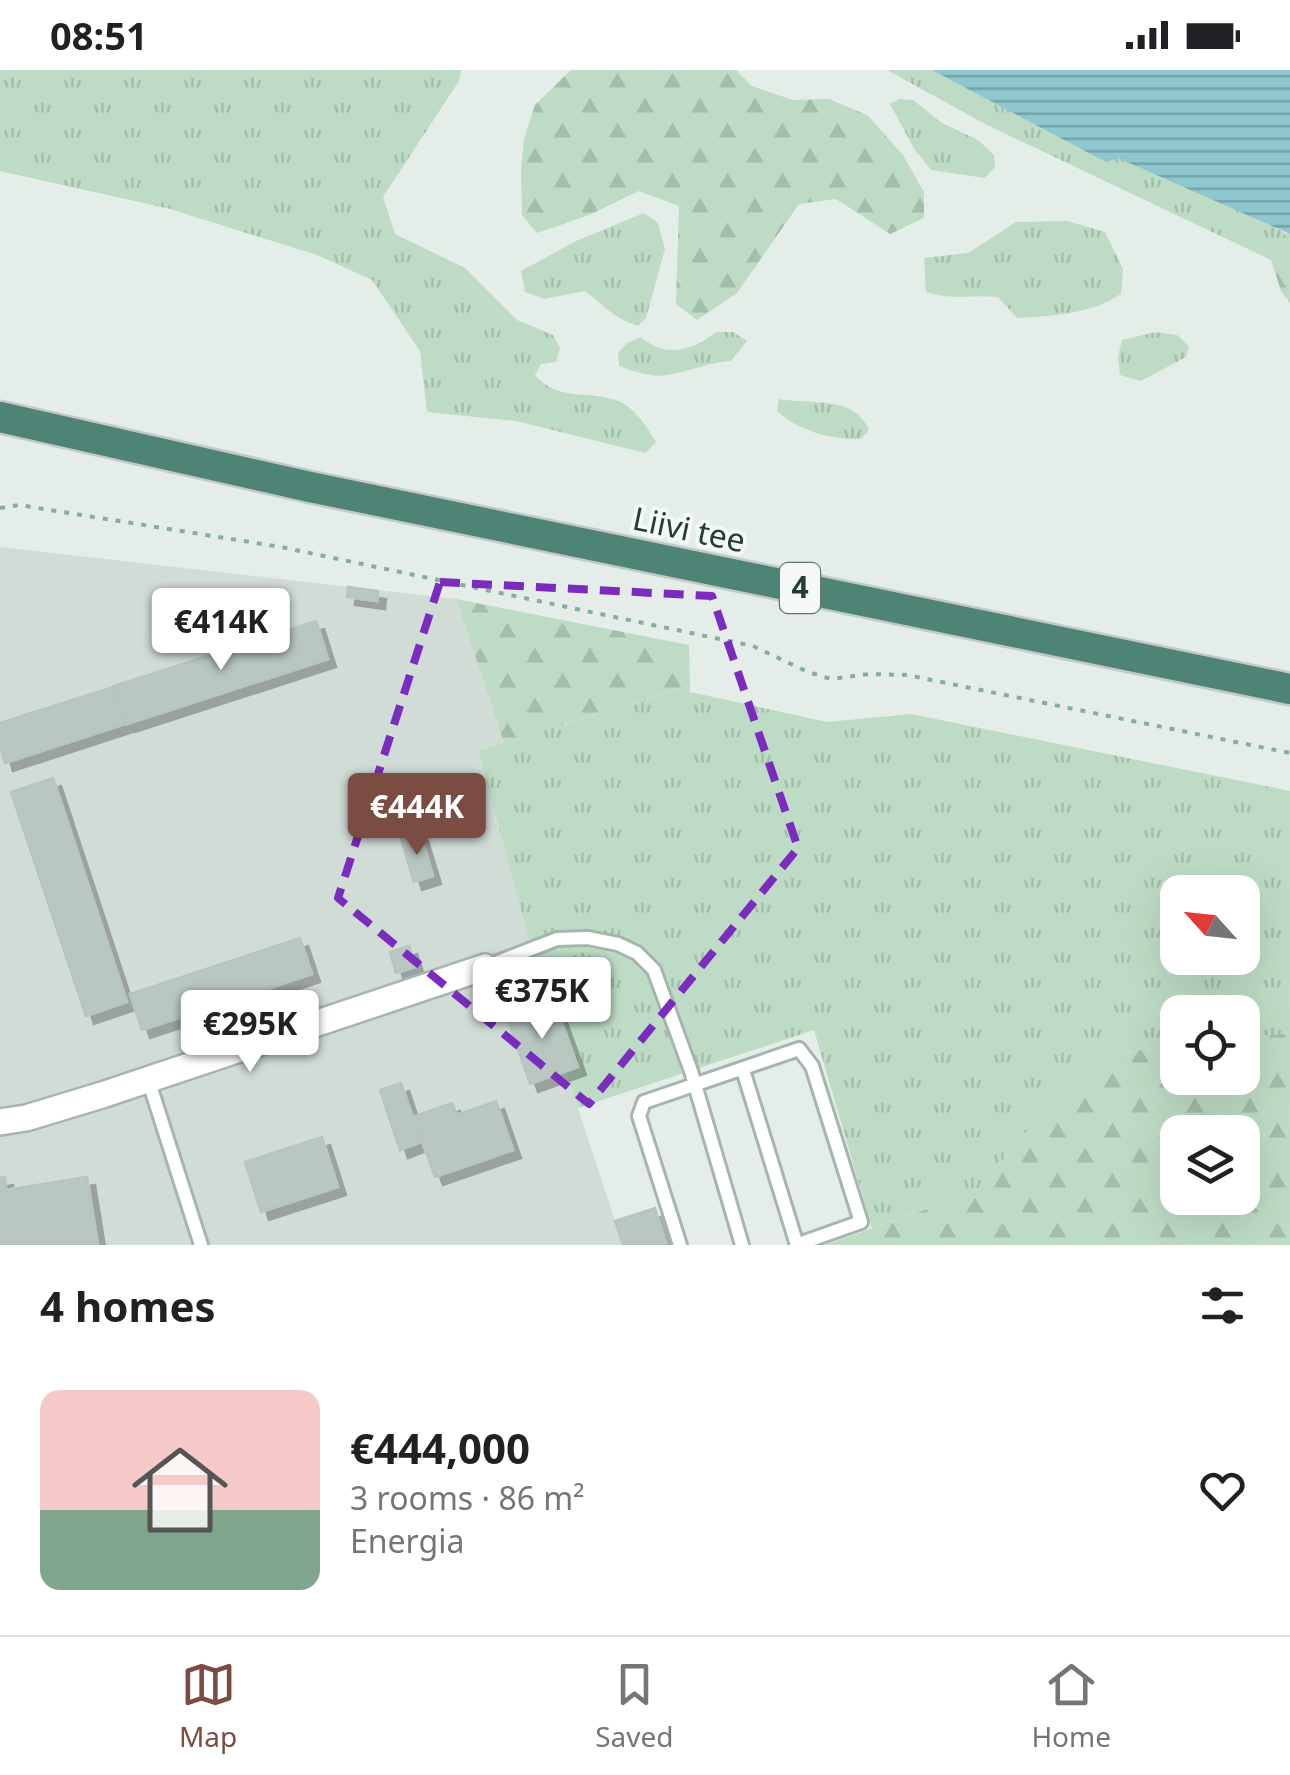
<!DOCTYPE html>
<meta charset="utf-8">
<style>
:root{--surface:#fff;--page:#f6f6f6;--text:#202124;--muted:#757577;--line:#e0e0e0;--accent:#7b4c41}
body{margin:0;font-family:"Noto Sans",sans-serif;background:var(--page);color:var(--text);height:100vh;display:flex;flex-direction:column;font-size:38px;white-space:nowrap}
*{box-sizing:border-box;margin:0}
p{font-size:32px;color:var(--muted)}
.icon{flex:none;width:55px;height:55px;fill:none;stroke:currentColor;stroke-width:2;stroke-linecap:round;stroke-linejoin:round}
.map{position:relative;height:1175px;overflow:hidden}
.details{display:flex;flex-direction:column;background:var(--surface);flex:1}
.details>*{flex:none}
.needle{width:65px;rotate:297deg}
.buttons{position:absolute;left:1160px;top:805px;display:grid;gap:20px}
.buttons a{display:grid;place-items:center;width:100px;height:100px;border-radius:20px;background:var(--surface);box-shadow:0 10px 40px #0002;font-size:50px}
.price{position:absolute;translate:-50% -85px;padding:0 22px;border-radius:10px;background:#fff;color:#222;font-size:32px;line-height:65px;filter:drop-shadow(0 2px 5px #0008)}
.price::after{content:'';position:absolute;left:50%;top:60px;width:30px;height:22px;margin-left:-15px;background:inherit;clip-path:polygon(0 0,100% 0,50% 100%)}
.price.selected{background:var(--accent);color:#fff}
ul{padding:0;list-style:none}
li{display:flex;align-items:center;gap:30px;height:250px;padding:0 40px}
li span{display:grid;place-items:center;flex:none;width:280px;height:200px;border-radius:20px;color:#555}
li>.icon{margin-inline-start:auto}
span .icon{width:120px;height:120px;fill:#fffc;stroke-width:1}
li b{font-size:42px}
h2{display:flex;justify-content:space-between;align-items:center;height:120px;padding:0 40px;font-size:42px}
.status{display:flex;justify-content:space-between;align-items:center;height:70px;padding:0 50px;background:var(--surface);direction:ltr}
.status svg{height:28px;fill:currentColor}
.tab-bar{display:flex;justify-content:space-around;align-items:center;height:140px;border-top:2px solid var(--line);background:var(--surface);font-size:28px;color:var(--muted)}
.tab-bar a{display:grid;justify-items:center;gap:5px}
.tab-bar .selected{color:var(--accent)}
.map>svg:first-child{display:block}
.built{fill:#d2dcd7}
.grass{fill:url(#grass-tufts);fill-rule:evenodd}
.forest{fill:url(#forest-firs);fill-rule:evenodd}
.water{fill:url(#water-rules)}
.building{fill:#b9c7c1;stroke:#b6c6bf;stroke-width:2.5;filter:url(#shadow)}
.lines{fill:none;stroke-linecap:round;stroke-linejoin:round}
.service-casing{stroke:#a7b5af;stroke-width:18}
.minor-casing{stroke:#a7b5af;stroke-width:30}
.trunk-casing{stroke:#c2c9c7;stroke-width:35}
.path{stroke:#86aea0;stroke-width:4;stroke-dasharray:5 8;stroke-linecap:butt}
.service{stroke:#fff;stroke-width:12}
.minor{stroke:#fff;stroke-width:25}
.trunk{stroke:#4e8476;stroke-width:30}
.marked{fill:none;stroke:#7b2cbf;stroke-width:8;stroke-dasharray:20 12;stroke-linejoin:round}
.labels{text-anchor:middle;stroke-width:8;stroke-linejoin:round;paint-order:stroke}
.shield{fill:#f4f9f6;stroke:#627570;stroke-width:2.5}
.shield-label{font-size:30px;font-weight:bold;fill:#243d36}
.street-label{font-size:32px;fill:#243d36;stroke:#f4f9f6}
</style>
<div class="status"><b>08:51</b><svg viewBox="0 0 49 12"><path d="M0 12V9h3v3zM5 12V6h3v6zM10 12V3h3v9zM15 12V0h3v12zM26 1h20v11H26zM47 4h2v5h-2z"/></svg></div>
<div class="map">
<svg width="1290" height="1175" viewBox="0 0 1290 1175">
<defs>
<pattern id="grass-tufts" width="24" height="20" patternUnits="userSpaceOnUse" patternTransform="scale(2.5)"><rect width="24" height="20" fill="#bedcc5"/><path d="M3 7l-1-3M5 7V3M7 7l1-3M15 17l-1-3M17 17v-4M19 17l1-3" fill="none" stroke="#a3beaa"/></pattern>
<pattern id="forest-firs" width="22" height="20" patternUnits="userSpaceOnUse" patternTransform="scale(2.5)"><rect width="22" height="20" fill="#bedcc5"/><path d="M5 1l3.5 6h-7zM16 11l3.5 6h-7z" fill="#a3beaa"/></pattern>
<pattern id="water-rules" width="6" height="5" patternUnits="userSpaceOnUse" patternTransform="scale(2.5)"><rect width="6" height="5" fill="#8fc7ce"/><path d="M0 2.5h6" fill="none" stroke="#75a3a8"/></pattern>
<filter id="shadow"><feDropShadow dx="8" dy="8" stdDeviation="0" flood-color="#0004"/></filter>
</defs>
<rect width="100%" height="100%" fill="#e4ede8"/>
<path class="built" d="M0,477L456,529L504,673L478,682L546,933L507,948L530,1014L566,1002L623,1175H0Z"/>
<path class="grass" d="M0,0H461L459,11L383,127L395,164L465,198L517,250L553,265L560,278L556,292L541,294L535,305C558,332 589,320 618,331C634,337 648,358 656,372L646,383L516,351L427,342L420,281L372,210L317,185L170,139L0,101Z
M887,0H981L1285,163L1271,190L987,55Z
M899,29L913,30L942,53L978,70L994,85L995,97L985,108L931,100L915,80L890,34Z
M644,143L658,153L665,179L646,248L638,256C610,247 606,235 584,221L545,229L525,222L521,201L576,171Z
M1067,151L1105,162L1123,199L1121,224C1091,244 1053,246 1017,248L998,227C969,224 956,231 926,222L924,188L968,183L1016,152Z
M717,262H733L747,271L731,291C708,292 689,302 667,305C651,308 634,301 619,296L618,283L627,273L641,267C666,289 692,280 717,262Z
M1155,262L1177,265L1189,276L1186,287L1141,311L1120,305L1118,287L1122,270Z
M779,329C811,335 855,325 869,360L861,369C831,370 799,361 777,341Z
M677,619L827,652L911,644L1290,721V963L1243,968L1242,942H1178L1177,976L1102,985L1054,1029L977,1121L872,1158L814,960L578,1038L566,1002L578,997L555,931L546,933L478,681ZM1178,822H1242V888H1178Z"/>
<path class="forest" d="M571,0H736L752,16L793,30L829,29L867,45L903,85L924,122V148L890,164L836,129L799,134L737,223L697,250L676,234L679,136L639,121L589,145L537,163L522,145L521,99L524,69L535,35Z
M1285,163L1290,164V233L1281,221L1271,190Z
M456,529L689,575L690,622L676,619L504,673Z
M1290,963V1175H825L977,1121L1054,1029L1102,985L1177,976L1178,1008H1242L1243,968ZM1242,1062V1128H1178V1062Z"/>
<path class="water" d="M932,0H1290V164L1118,88L1106,92Z"/>
<path class="building" d="M348,517L378,521L377,531L347,527Z
M316,551L328,589L127,654L114,616Z
M113,617L125,654L5,693L0,676V653Z
M53,708L127,932L86,946L11,722Z
M420,763L433,806L414,812L401,769Z
M300,868L312,904L142,960L130,924Z
M409,876L416,897L396,903L390,882Z
M554,931L578,997L530,1014L507,947Z
M401,1013L421,1072L400,1080L380,1020Z
M496,1031L513,1080L435,1107L413,1047L452,1033L457,1045Z
M322,1067L338,1117L261,1142L245,1092Z
M5,1107L6,1120L87,1107L98,1175H0V1108Z
M655,1138L666,1175H623L615,1151Z"/>
<g class="lines">
<g class="service-casing">
<path id="service" d="M485,897L557,869L588,868L618,874L637,883L654,900L691,1001L742,1175
M743,1000L797,1175
M148,1009L201,1175
M680,1175L639,1046L644,1032L799,979L812,996L861,1152L796,1175"/>
</g>
<g class="minor-casing">
<path id="minor" d="M0,1052L26,1048L102,1025L485,897"/>
</g>
<g class="trunk-casing">
<path id="trunk" d="M0,347L310,417L1290,619"/>
</g>
<path class="path" d="M0,438L19,435L281,477L753,576L808,602L831,609L869,604L907,605L1290,683"/>
<use href="#service" class="service"/>
<use href="#minor" class="minor"/>
<use href="#trunk" class="trunk"/>
</g>
<path class="marked" d="M440,512L712,526L798,778L589,1034L338,828Z"/>
<g class="labels">
<rect class="shield" x="780" y="493" width="40" height="50" rx="8"/>
<g class="shield-label">
<text x="800" y="528">4</text>
</g>
<g class="street-label">
<text transform="translate(689 460) rotate(12)" y="11">Liivi tee</text>
</g>
</g>
</svg>
<div class="buttons">
<a><svg class="needle" viewBox="-14 -14 28 28"><path d="M0-13l5 13h-10z" fill="#e53935"/><path d="M0 13l5-13h-10z" fill="#757577"/></svg></a>
<a><svg class="icon" aria-label="locate" viewBox="0 0 24 24"><circle cx="12" cy="12" r="6"/><path d="M12 2v4M12 18v4M2 12h4M18 12h4"/></svg></a>
<a><svg class="icon" aria-label="layers" viewBox="0 0 24 24"><path d="M12 4l9 5-9 5-9-5zM3 14l9 5 9-5"/></svg></a>
</div>
<b class="price" style="left:221px;top:603px">€414K</b>
<b class="price selected" style="left:417px;top:788px">€444K</b>
<b class="price" style="left:542px;top:972px">€375K</b>
<b class="price" style="left:250px;top:1005px">€295K</b>
</div>
<section class="details">
<h2>4 homes<svg class="icon" aria-label="filters" viewBox="0 0 24 24"><path d="M4 7h16M4 17h16"/><circle cx="9" cy="7" r="2"/><circle cx="15" cy="17" r="2"/></svg></h2>
<ul>
<li><span style="background:linear-gradient(#f6c9c9 60%,#7fa58c 0)"><svg class="icon" aria-label="home" viewBox="0 0 24 24"><path d="M3 11l9-7 9 7M6 9v11h12V9"/></svg></span><div><b>€444,000</b><p>3 rooms · 86 m²</p><p>Energia</p></div><svg class="icon" aria-label="heart" viewBox="0 0 24 24"><path d="M12 20l-8-8c-3-5 5-10 8-4 3-6 11-1 8 4z"/></svg></li>
</ul>
</section>
<nav class="tab-bar">
<a class="selected"><svg class="icon" aria-label="map" viewBox="0 0 24 24"><path d="M3 6l6-2 6 2 6-2v14l-6 2-6-2-6 2zM9 4v14M15 6v14"/></svg>Map</a>
<a><svg class="icon" aria-label="saved" viewBox="0 0 24 24"><path d="M7 4h10v16l-5-4-5 4z"/></svg>Saved</a>
<a><svg class="icon" aria-label="home" viewBox="0 0 24 24"><path d="M3 11l9-7 9 7M6 9v11h12V9"/></svg>Home</a>
</nav>
